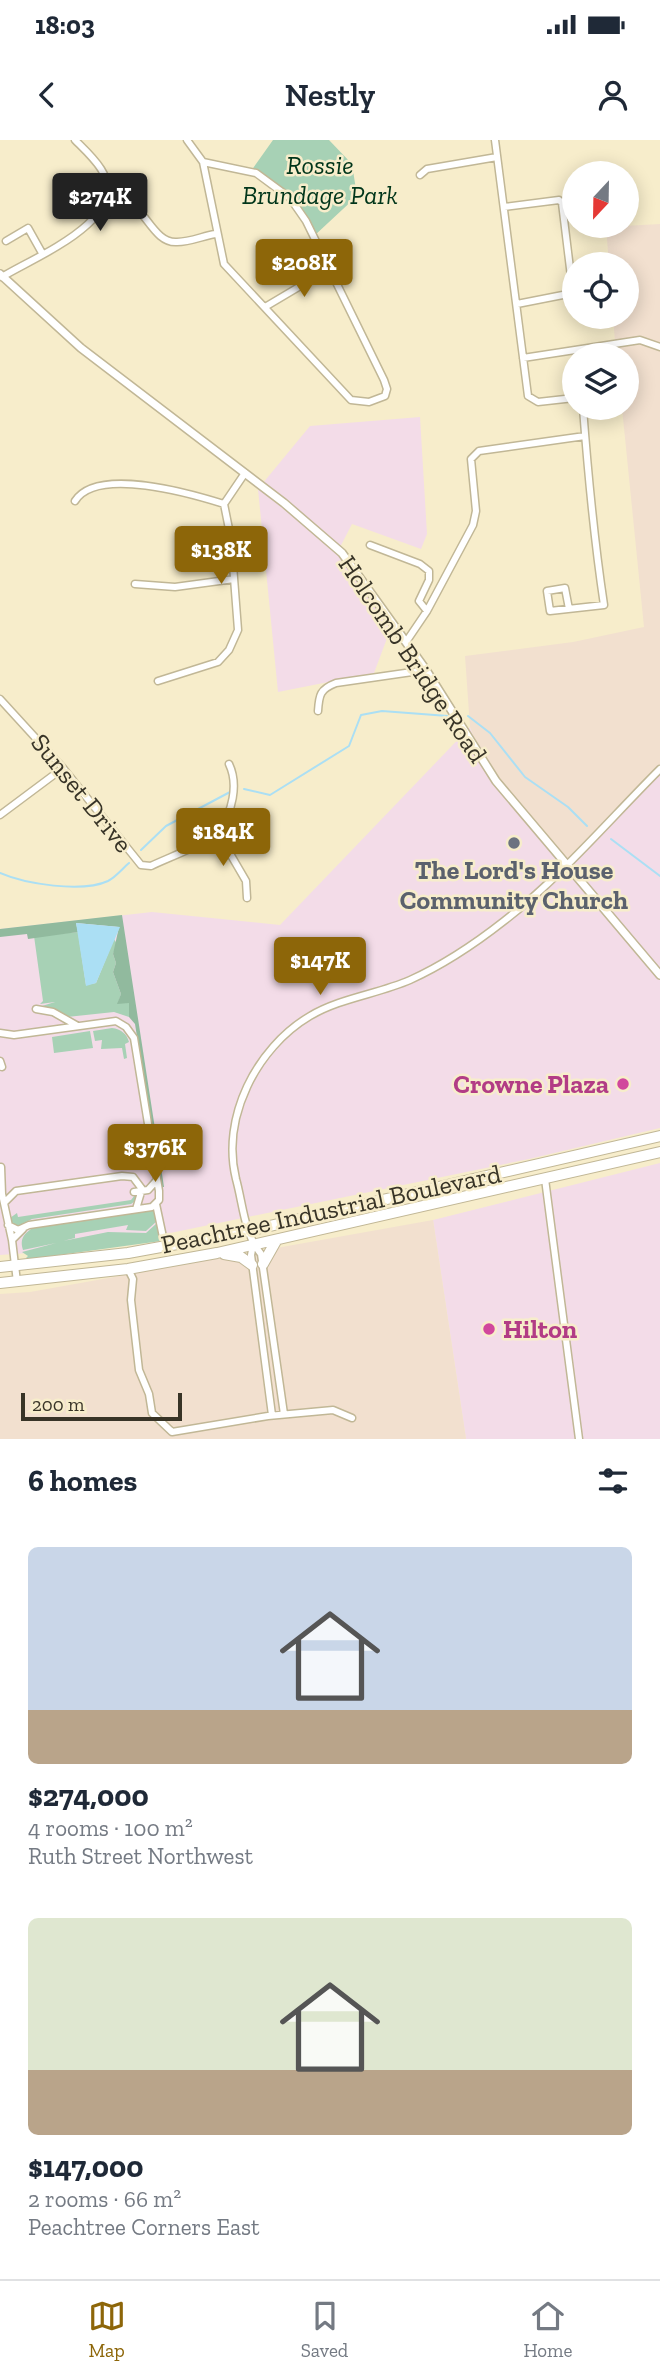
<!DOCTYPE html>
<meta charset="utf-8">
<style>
:root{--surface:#fff;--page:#f6f6f7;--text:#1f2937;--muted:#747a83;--line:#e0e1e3;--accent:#8d6609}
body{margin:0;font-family:"Zilla Slab",serif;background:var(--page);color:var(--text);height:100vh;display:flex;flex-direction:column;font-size:26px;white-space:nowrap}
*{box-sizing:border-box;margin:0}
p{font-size:23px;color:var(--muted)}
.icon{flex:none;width:38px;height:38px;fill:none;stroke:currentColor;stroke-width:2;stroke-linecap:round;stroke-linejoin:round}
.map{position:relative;height:1299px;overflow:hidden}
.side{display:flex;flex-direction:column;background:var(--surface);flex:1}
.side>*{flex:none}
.needle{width:46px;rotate:202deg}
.controls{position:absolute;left:562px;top:21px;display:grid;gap:14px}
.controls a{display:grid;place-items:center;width:77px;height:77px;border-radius:50%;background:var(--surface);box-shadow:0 4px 18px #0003;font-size:35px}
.scale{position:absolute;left:21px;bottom:18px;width:161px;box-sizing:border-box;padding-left:7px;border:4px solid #383427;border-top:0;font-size:19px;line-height:24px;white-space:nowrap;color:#383427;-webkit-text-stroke:5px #f7edcb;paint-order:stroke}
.price{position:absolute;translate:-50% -60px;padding:0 16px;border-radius:7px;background:var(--accent);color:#fff;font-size:23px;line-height:46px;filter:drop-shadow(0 2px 4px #0008)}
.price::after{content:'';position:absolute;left:50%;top:42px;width:21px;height:16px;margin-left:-10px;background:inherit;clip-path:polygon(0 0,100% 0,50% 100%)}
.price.current{background:#222;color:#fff}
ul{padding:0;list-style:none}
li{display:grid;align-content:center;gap:14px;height:371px;padding:0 28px}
li span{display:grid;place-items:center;height:217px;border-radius:10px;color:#555}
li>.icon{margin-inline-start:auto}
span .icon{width:126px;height:126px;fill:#fffc;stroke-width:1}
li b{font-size:30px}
h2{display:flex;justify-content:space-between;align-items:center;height:84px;padding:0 28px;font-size:30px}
.status{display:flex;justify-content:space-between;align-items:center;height:49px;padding:0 35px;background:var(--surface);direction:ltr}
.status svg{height:19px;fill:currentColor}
header{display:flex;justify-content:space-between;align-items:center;height:91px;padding:0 28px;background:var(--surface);font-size:32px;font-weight:600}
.tabs{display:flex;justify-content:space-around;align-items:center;height:98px;border-top:2px solid var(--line);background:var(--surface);font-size:19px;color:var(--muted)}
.tabs a{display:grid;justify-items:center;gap:4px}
.tabs .current{color:var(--accent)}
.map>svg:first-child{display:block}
.commercial{fill:#f3dce8}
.industrial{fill:#f2e0cf}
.green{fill:#a7d1b5}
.forest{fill:#91ba9e}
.water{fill:#abdff4}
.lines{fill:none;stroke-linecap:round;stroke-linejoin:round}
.stream{stroke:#abdff4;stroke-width:2}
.minor-casing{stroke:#c1b796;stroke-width:9}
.tertiary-casing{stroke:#c1b796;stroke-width:10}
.trunk-casing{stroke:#c1b796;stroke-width:12}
.minor{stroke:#fff;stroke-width:6}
.tertiary{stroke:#fff;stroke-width:7}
.trunk{stroke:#fff;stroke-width:10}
.worship-dot{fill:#6b7280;stroke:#f7edcb;stroke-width:2.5}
.hotel-dot{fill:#d1479c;stroke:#f7edcb;stroke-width:2.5}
.labels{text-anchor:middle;stroke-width:5;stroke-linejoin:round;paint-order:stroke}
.park-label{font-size:26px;font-style:italic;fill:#00351a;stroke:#f7edcb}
.street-label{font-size:26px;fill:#383427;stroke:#f7edcb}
.worship-label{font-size:26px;font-weight:bold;fill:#5b616d;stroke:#f7edcb}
.hotel-label{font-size:26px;font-weight:bold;fill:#b23c85;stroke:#f7edcb;text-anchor:end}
</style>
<div class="status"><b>18:03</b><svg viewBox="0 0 49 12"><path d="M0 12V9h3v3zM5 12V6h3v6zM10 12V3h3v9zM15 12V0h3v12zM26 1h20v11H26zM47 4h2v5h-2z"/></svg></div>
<header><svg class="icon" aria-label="back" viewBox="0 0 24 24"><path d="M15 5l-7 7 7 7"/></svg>Nestly<svg class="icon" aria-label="person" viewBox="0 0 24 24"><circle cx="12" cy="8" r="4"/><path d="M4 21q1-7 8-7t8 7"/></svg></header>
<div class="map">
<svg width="660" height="1299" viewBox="0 0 660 1299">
<rect width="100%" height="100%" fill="#f7edcb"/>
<path class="commercial" d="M420,277L427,394L421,409L352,384L337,413L392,485L374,533L278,552L258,349L310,286Z
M470,587L489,636L660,627V988L529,1019L98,1108L0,1115V789L152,772L280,785Z
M660,1023V1299H466L433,1080Z"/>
<path class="industrial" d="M660,84V627L564,724L489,636L470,587L465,516L573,502L644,487L622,268H626V215H616L613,177H626V124H609L606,87Z
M433,1080L466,1299H0V1154L30,1152Z"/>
<path class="green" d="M273,0H329L352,24L357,56L314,96L290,58L251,31Z
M78,792L86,845L96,843L114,799L117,804L113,814L116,823L113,832L121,854L118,863H129V877L114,872L67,877L42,866L55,862L40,864L43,861L34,796Z
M112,888C121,889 127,894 129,902L125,904L127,918L124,919L122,908L101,909L102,900L95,901L93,891Z
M90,891L93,908L54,913L52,897Z
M135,1055L138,1059L131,1064L32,1079L18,1086L12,1085L10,1078L17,1073L18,1077L131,1060Z
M154,1068L157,1081L146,1091L126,1090L128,1085L75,1094V1098L63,1101L108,1092L146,1093L157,1083L161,1101L30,1119L26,1118L28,1116L22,1112L56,1103L23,1110C19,1098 25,1093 34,1087Z"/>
<path class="forest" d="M122,775L164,1047H161L135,884L129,877V863L117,864L121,854L113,832L116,823L113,814L119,787L76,783L78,792L28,799L27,794L0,797V789Z"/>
<path class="water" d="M76,783L120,787L96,843L86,846Z"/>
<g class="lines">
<path class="stream" d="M468,576L490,593L525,637L568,667L587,686
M244,649L270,655L349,606L361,575L382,571L448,576
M611,699L660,736
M141,710L166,686L230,652
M0,733C25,744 82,753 108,741C116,737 123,728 129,723"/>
<g class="minor-casing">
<path id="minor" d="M187,0L203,22L256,33L290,58L306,81L384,240L387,249L385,256L369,262L351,260L224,124L203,22
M495,0L528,256L538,262L574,258
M420,35L427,29L497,17
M108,51C144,56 150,104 177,102C190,102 203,96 215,94
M504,67L559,60L562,63L573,153L517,164
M6,101L28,88L42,113
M2,137C34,117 133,79 101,29C94,18 84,9 75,0
M265,167L329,129
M523,218L640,200L660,207
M75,361C97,326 192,354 224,364
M370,405L420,424L429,431V440L419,461L427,471
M135,444L175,447L234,439
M569,469L565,448L547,451L550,471L604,465C594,399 588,334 583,268
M406,502L427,471L473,385L476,371L471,319L479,311L585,296
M158,541L218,522L229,510L238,490L231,399L224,364L245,333
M0,559L63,628L141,725L151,726C165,719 211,702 219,691C232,672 239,645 229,624
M318,571C319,555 320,549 336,543L426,530
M0,675L63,628
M218,693L246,741L247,758
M36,869L53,872L76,885
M0,893L14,895L116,881L126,887L134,898L159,1051V1060L152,1067L29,1085L18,1090L8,1085
M0,921L2,927
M1,1027L2,1054L12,1100L23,1089
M545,1039L579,1299
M134,1052L148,1050L157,1040
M5,1062L16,1051L122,1036L133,1037L142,1049L136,1069
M156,1064L163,1097L173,1103
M12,1100L17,1142
M253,1105L251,1115L272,1275
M128,1129L133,1139L131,1160L139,1230L149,1254L152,1273L172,1292L268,1276L333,1270L352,1278
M284,1274L261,1114C244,1094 243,1064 236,1039C221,978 256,908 310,876C340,858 378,854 410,840C443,825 476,803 504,781C561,737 609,680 660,629"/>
</g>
<g class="tertiary-casing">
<path id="tertiary" d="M0,134L81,208L284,363L342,413L426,530L496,641L660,835"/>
</g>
<g class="trunk-casing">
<path id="trunk" d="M224,1114L241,1117L252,1125
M263,1124L276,1101
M0,1127L128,1113L248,1091L660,996
M0,1143L128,1129L217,1113L660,1012"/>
</g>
<use href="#minor" class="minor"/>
<use href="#tertiary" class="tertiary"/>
<use href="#trunk" class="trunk"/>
</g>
<circle class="worship-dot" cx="514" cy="703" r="7"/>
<g class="hotel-dot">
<circle cx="623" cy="944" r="7"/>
<circle cx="489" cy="1189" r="7"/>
</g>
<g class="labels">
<g class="park-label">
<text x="320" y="34">Rossie<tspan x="320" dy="30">Brundage Park</tspan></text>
</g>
<g class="street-label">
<text transform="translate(413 519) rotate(56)" y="9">Holcomb Bridge Road</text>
<text transform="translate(82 653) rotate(51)" y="9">Sunset Drive</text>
<text transform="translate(331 1069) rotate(-12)" y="9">Peachtree Industrial Boulevard</text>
</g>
<g class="worship-label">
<text x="514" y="739">The Lord's House<tspan x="514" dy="30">Community Church</tspan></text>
</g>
<g class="hotel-label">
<text x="609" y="953">Crowne Plaza</text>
<text x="503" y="1198" text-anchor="start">Hilton</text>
</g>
</g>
</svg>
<div class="controls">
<a><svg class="needle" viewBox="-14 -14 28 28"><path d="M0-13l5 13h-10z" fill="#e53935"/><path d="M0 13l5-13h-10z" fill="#747a83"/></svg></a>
<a><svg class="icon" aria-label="locate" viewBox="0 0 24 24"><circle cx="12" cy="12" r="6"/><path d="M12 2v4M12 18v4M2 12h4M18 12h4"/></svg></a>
<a><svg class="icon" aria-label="layers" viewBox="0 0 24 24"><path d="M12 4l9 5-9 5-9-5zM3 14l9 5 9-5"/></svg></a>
</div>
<div class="scale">200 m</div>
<b class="price current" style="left:100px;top:93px">$274K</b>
<b class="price" style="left:304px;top:159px">$208K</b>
<b class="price" style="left:221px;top:446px">$138K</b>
<b class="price" style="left:223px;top:728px">$184K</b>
<b class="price" style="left:320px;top:857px">$147K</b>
<b class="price" style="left:155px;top:1044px">$376K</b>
</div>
<section class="side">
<h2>6 homes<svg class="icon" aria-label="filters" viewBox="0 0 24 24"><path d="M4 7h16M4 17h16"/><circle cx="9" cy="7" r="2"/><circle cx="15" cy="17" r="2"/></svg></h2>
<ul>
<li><span style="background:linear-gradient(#c9d6e8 75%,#b9a48a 0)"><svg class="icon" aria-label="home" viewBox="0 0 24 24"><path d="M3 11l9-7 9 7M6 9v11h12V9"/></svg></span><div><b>$274,000</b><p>4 rooms · 100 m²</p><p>Ruth Street Northwest</p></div></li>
<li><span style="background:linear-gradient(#dfe7d0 70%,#b9a48a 0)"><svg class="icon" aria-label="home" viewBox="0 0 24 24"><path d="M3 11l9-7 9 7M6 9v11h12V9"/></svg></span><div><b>$147,000</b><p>2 rooms · 66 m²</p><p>Peachtree Corners East</p></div></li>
</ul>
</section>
<nav class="tabs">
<a class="current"><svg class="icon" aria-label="map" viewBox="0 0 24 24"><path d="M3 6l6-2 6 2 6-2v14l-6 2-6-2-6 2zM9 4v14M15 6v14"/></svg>Map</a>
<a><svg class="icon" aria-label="saved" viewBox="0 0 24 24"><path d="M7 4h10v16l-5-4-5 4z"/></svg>Saved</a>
<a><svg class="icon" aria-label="home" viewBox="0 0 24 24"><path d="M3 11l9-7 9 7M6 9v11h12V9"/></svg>Home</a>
</nav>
